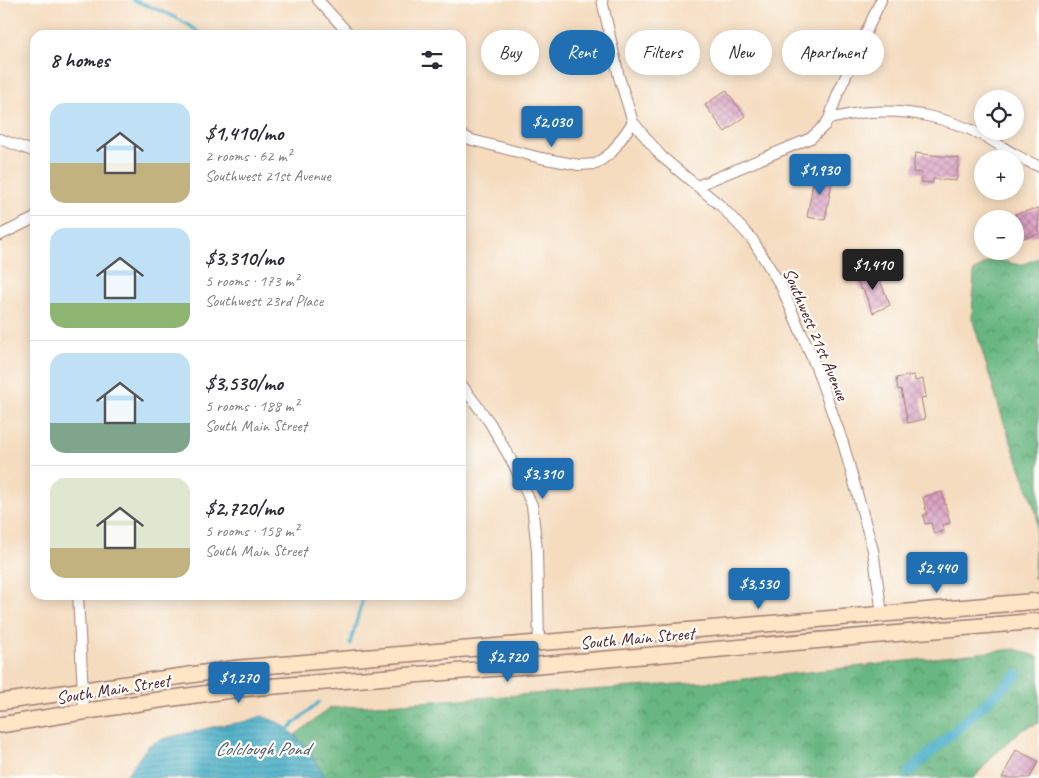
<!DOCTYPE html>
<meta charset="utf-8">
<style>
:root{--surface:#fff;--page:#f2f2f3;--text:#2b2b33;--muted:#7c7c81;--line:#e1e1e2;--accent:#1f6fb2}
body{margin:0;font-family:Caveat,sans-serif;background:var(--page);color:var(--text);height:100vh;display:flex;flex-direction:column;font-size:19px;white-space:nowrap}
*{box-sizing:border-box;margin:0}
p{font-size:16px;color:var(--muted)}
.icon{flex:none;width:28px;height:28px;fill:none;stroke:currentColor;stroke-width:2;stroke-linecap:round;stroke-linejoin:round}
.map{position:relative;flex:1;overflow:hidden}
.details{position:absolute;left:30px;top:30px;width:436px;height:570px;display:flex;flex-direction:column;background:var(--surface);border-radius:15px;box-shadow:0 2px 12px #0003}
.details>*{flex:none}
.top-card{position:absolute;left:481px;top:30px;width:475px;height:45px;display:flex;gap:10px}
.tools{position:absolute;left:974px;top:90px;display:grid;gap:10px}
.tools a{display:grid;place-items:center;width:50px;height:50px;border-radius:50%;background:var(--surface);box-shadow:0 2px 12px #0003;font-size:25px}
.price{position:absolute;translate:-50% -42px;padding:0 11px;border-radius:5px;background:var(--accent);color:#fff;font-size:16px;line-height:32px;filter:drop-shadow(0 1px 2px #0008)}
.price::after{content:'';position:absolute;left:50%;top:30px;width:15px;height:11px;margin-left:-8px;background:inherit;clip-path:polygon(0 0,100% 0,50% 100%)}
.price.on{background:#222;color:#fff}
ul{padding:0;list-style:none}
li{display:flex;align-items:center;gap:15px;height:125px;padding:0 20px}
li+li{border-top:1px solid var(--line)}
li span{display:grid;place-items:center;flex:none;width:140px;height:100px;border-radius:15px;color:#555}
li>.icon{margin-inline-start:auto}
span .icon{width:60px;height:60px;fill:#fffc;stroke-width:1}
li b{font-size:21px}
h2{display:flex;justify-content:space-between;align-items:center;height:60px;padding:0 20px;font-size:21px}
.tag{padding:0 18px;border-radius:22px;background:var(--surface);box-shadow:0 2px 12px #0003;font-size:18px;line-height:45px}
.tag.on{background:var(--accent);color:#fff}
.map>svg:first-child{display:block}
.forest{fill:url(#forest-crowns);stroke:#586a56}
.water{fill:url(#water-rules);stroke:#496779}
.lines{fill:none;stroke-linecap:round;stroke-linejoin:round}
.stream{stroke:#48afc7;stroke-width:3}
.canal{stroke:#48afc7;stroke-width:11}
.building{fill:url(#building-cross-hatch)}
.minor-casing{stroke:#a07e75;stroke-width:12}
.secondary-casing{stroke:#a07e75;stroke-width:18}
.minor{stroke:#fff;stroke-width:10}
.secondary{stroke:#fee5c5;stroke-width:15}
.labels{text-anchor:middle;stroke-width:4.5;stroke-linejoin:round;paint-order:stroke}
.street-label{font-size:18px;fill:#4a1f2b;stroke:#fdfcf7}
.water-label{font-size:19px;font-style:italic;fill:#495969;stroke:#fdfcf7}
</style>
<div class="map">
<svg width="1039" height="778" viewBox="0 0 1039 778">
<defs>
<pattern id="forest-crowns" width="20" height="18" patternUnits="userSpaceOnUse" patternTransform="scale(1.25)"><rect width="20" height="18" fill="#67b681"/><path d="M2 6a3 3 0 1 1 6 0M12 15a3 3 0 1 1 6 0" fill="none" stroke="#57936a"/></pattern>
<pattern id="water-rules" width="6" height="5" patternUnits="userSpaceOnUse" patternTransform="scale(1.25)"><rect width="6" height="5" fill="#48afc7"/><path d="M0 2.5h6" fill="none" stroke="#3e8ea2"/></pattern>
<pattern id="building-cross-hatch" width="8" height="8" patternUnits="userSpaceOnUse" patternTransform="scale(1.25)"><rect width="8" height="8" fill="#daa2c4"/><path d="M0 0l8 8M0 8l8-8" fill="none" stroke="#b3839f"/></pattern>
</defs>
<rect width="100%" height="100%" fill="#fdfcf7"/>
<filter id="ink" filterUnits="userSpaceOnUse"><feTurbulence type="fractalNoise" baseFrequency=".02" numOctaves="2"/><feDisplacementMap in="SourceGraphic" scale="10" xChannelSelector="R" yChannelSelector="G"/><feConvolveMatrix kernelMatrix="1 2 1 2 8 2 1 2 1" color-interpolation-filters="sRGB"/></filter>
<filter id="wash" filterUnits="userSpaceOnUse"><feTurbulence type="fractalNoise" baseFrequency=".0096" numOctaves="4" result="noise"/><feDisplacementMap in="SourceGraphic" scale="20" xChannelSelector="R" yChannelSelector="G"/><feGaussianBlur stdDeviation="1.12" result="paint"/><feColorMatrix in="noise" values="0 0 0 0 0 0 0 0 0 0 0 0 0 0 0 0 0 1.4 0 .05"/><feComposite in="paint" operator="in"/></filter>
<g filter="url(#wash)">
<rect width="100%" height="100%" fill="#f5dcbf"/>
<path class="forest" d="M1039,258V578H1034L1037,515L1003,420L972,318L974,271L992,259L1020,265Z
M1015,649L1039,657V723L1022,730L993,756L974,778H325L306,746L295,735L330,708L736,680Z"/>
<path class="water" d="M262,716L282,724L306,746L325,778H124L149,745L166,738L217,726L244,722Z"/>
<g class="lines">
<path class="stream" d="M133,0C157,9 182,18 202,35
M350,644L364,595
M288,729L319,702
M904,778L910,771"/>
<path class="canal" d="M910,771L1017,675"/>
</g>
<g id="blocks">
<path class="building" d="M726,90L745,116L725,132L705,105Z
M915,153L959,158L956,181L933,179V183L921,182L922,173L913,172Z
M815,172L833,176L825,220L807,217Z
M1039,208V234L1015,240V214Z
M875,269L890,305L873,313L863,289L861,290L856,277Z
M914,375L915,381L923,379L926,397L921,398L925,419L908,423L901,389L898,390L896,378Z
M942,492L950,523L942,525L944,531L934,534L931,523L925,524L923,515L927,514L923,497Z
M1016,750L1038,761L1030,778H1002Z"/>
</g>
</g>
<g filter="url(#ink)">
<use href="#blocks" fill-opacity="0" stroke="#a07e75" stroke-width="1"/>
<g class="lines">
<g class="minor-casing">
<path id="minor" d="M318,0L350,35
M602,0L619,77L633,122L661,156L721,206L752,239L781,286L816,367L843,443L873,550L882,614
M829,119C842,116 856,113 870,112C908,109 948,118 982,135C1001,145 1018,159 1039,166
M461,135L472,140L541,158L579,165L596,164L612,152L633,122
M0,139L35,152
M697,186L811,138L825,125L829,119L838,93L881,0
M0,235L35,218
M461,384L490,423L514,465L532,505L537,550L539,644
M78,595L84,713"/>
</g>
<g class="secondary-casing">
<path id="secondary" d="M0,702L239,668L1039,601
M0,725L152,701L239,689L539,665L1039,621"/>
</g>
<use href="#minor" class="minor"/>
<use href="#secondary" class="secondary"/>
</g>
</g>
<g class="labels">
<g class="street-label">
<text transform="translate(816 334) rotate(67)" y="6">Southwest 21st Avenue</text>
<text transform="translate(637 638) rotate(-5)" y="6">South Main Street</text>
<text transform="translate(113 689) rotate(-9)" y="6">South Main Street</text>
</g>
<g class="water-label">
<text x="262" y="755">Colclough Pond</text>
</g>
</g>
</svg>
<div class="tools">
<a><svg class="icon" aria-label="locate" viewBox="0 0 24 24"><circle cx="12" cy="12" r="6"/><path d="M12 2v4M12 18v4M2 12h4M18 12h4"/></svg></a>
<a>+</a>
<a>−</a>
</div>
<b class="price" style="left:552px;top:148px">$2,030</b>
<b class="price" style="left:820px;top:196px">$1,930</b>
<b class="price on" style="left:873px;top:291px">$1,410</b>
<b class="price" style="left:543px;top:500px">$3,310</b>
<b class="price" style="left:937px;top:594px">$2,440</b>
<b class="price" style="left:759px;top:610px">$3,530</b>
<b class="price" style="left:508px;top:683px">$2,720</b>
<b class="price" style="left:239px;top:704px">$1,270</b>
<div class="top-card">
<a class="tag">Buy</a>
<a class="tag on">Rent</a>
<a class="tag">Filters</a>
<a class="tag">New</a>
<a class="tag">Apartment</a>
</div>
<section class="details">
<h2>8 homes<svg class="icon" aria-label="filters" viewBox="0 0 24 24"><path d="M4 7h16M4 17h16"/><circle cx="9" cy="7" r="2"/><circle cx="15" cy="17" r="2"/></svg></h2>
<ul>
<li><span style="background:linear-gradient(#bfe0f5 60%,#c2b280 0)"><svg class="icon" aria-label="home" viewBox="0 0 24 24"><path d="M3 11l9-7 9 7M6 9v11h12V9"/></svg></span><div><b>$1,410/mo</b><p>2 rooms · 62 m²</p><p>Southwest 21st Avenue</p></div></li>
<li><span style="background:linear-gradient(#bfe0f5 75%,#8fb573 0)"><svg class="icon" aria-label="home" viewBox="0 0 24 24"><path d="M3 11l9-7 9 7M6 9v11h12V9"/></svg></span><div><b>$3,310/mo</b><p>5 rooms · 173 m²</p><p>Southwest 23rd Place</p></div></li>
<li><span style="background:linear-gradient(#bfe0f5 70%,#7fa58c 0)"><svg class="icon" aria-label="home" viewBox="0 0 24 24"><path d="M3 11l9-7 9 7M6 9v11h12V9"/></svg></span><div><b>$3,530/mo</b><p>5 rooms · 188 m²</p><p>South Main Street</p></div></li>
<li><span style="background:linear-gradient(#dfe7d0 70%,#c2b280 0)"><svg class="icon" aria-label="home" viewBox="0 0 24 24"><path d="M3 11l9-7 9 7M6 9v11h12V9"/></svg></span><div><b>$2,720/mo</b><p>5 rooms · 158 m²</p><p>South Main Street</p></div></li>
</ul>
</section>
</div>
